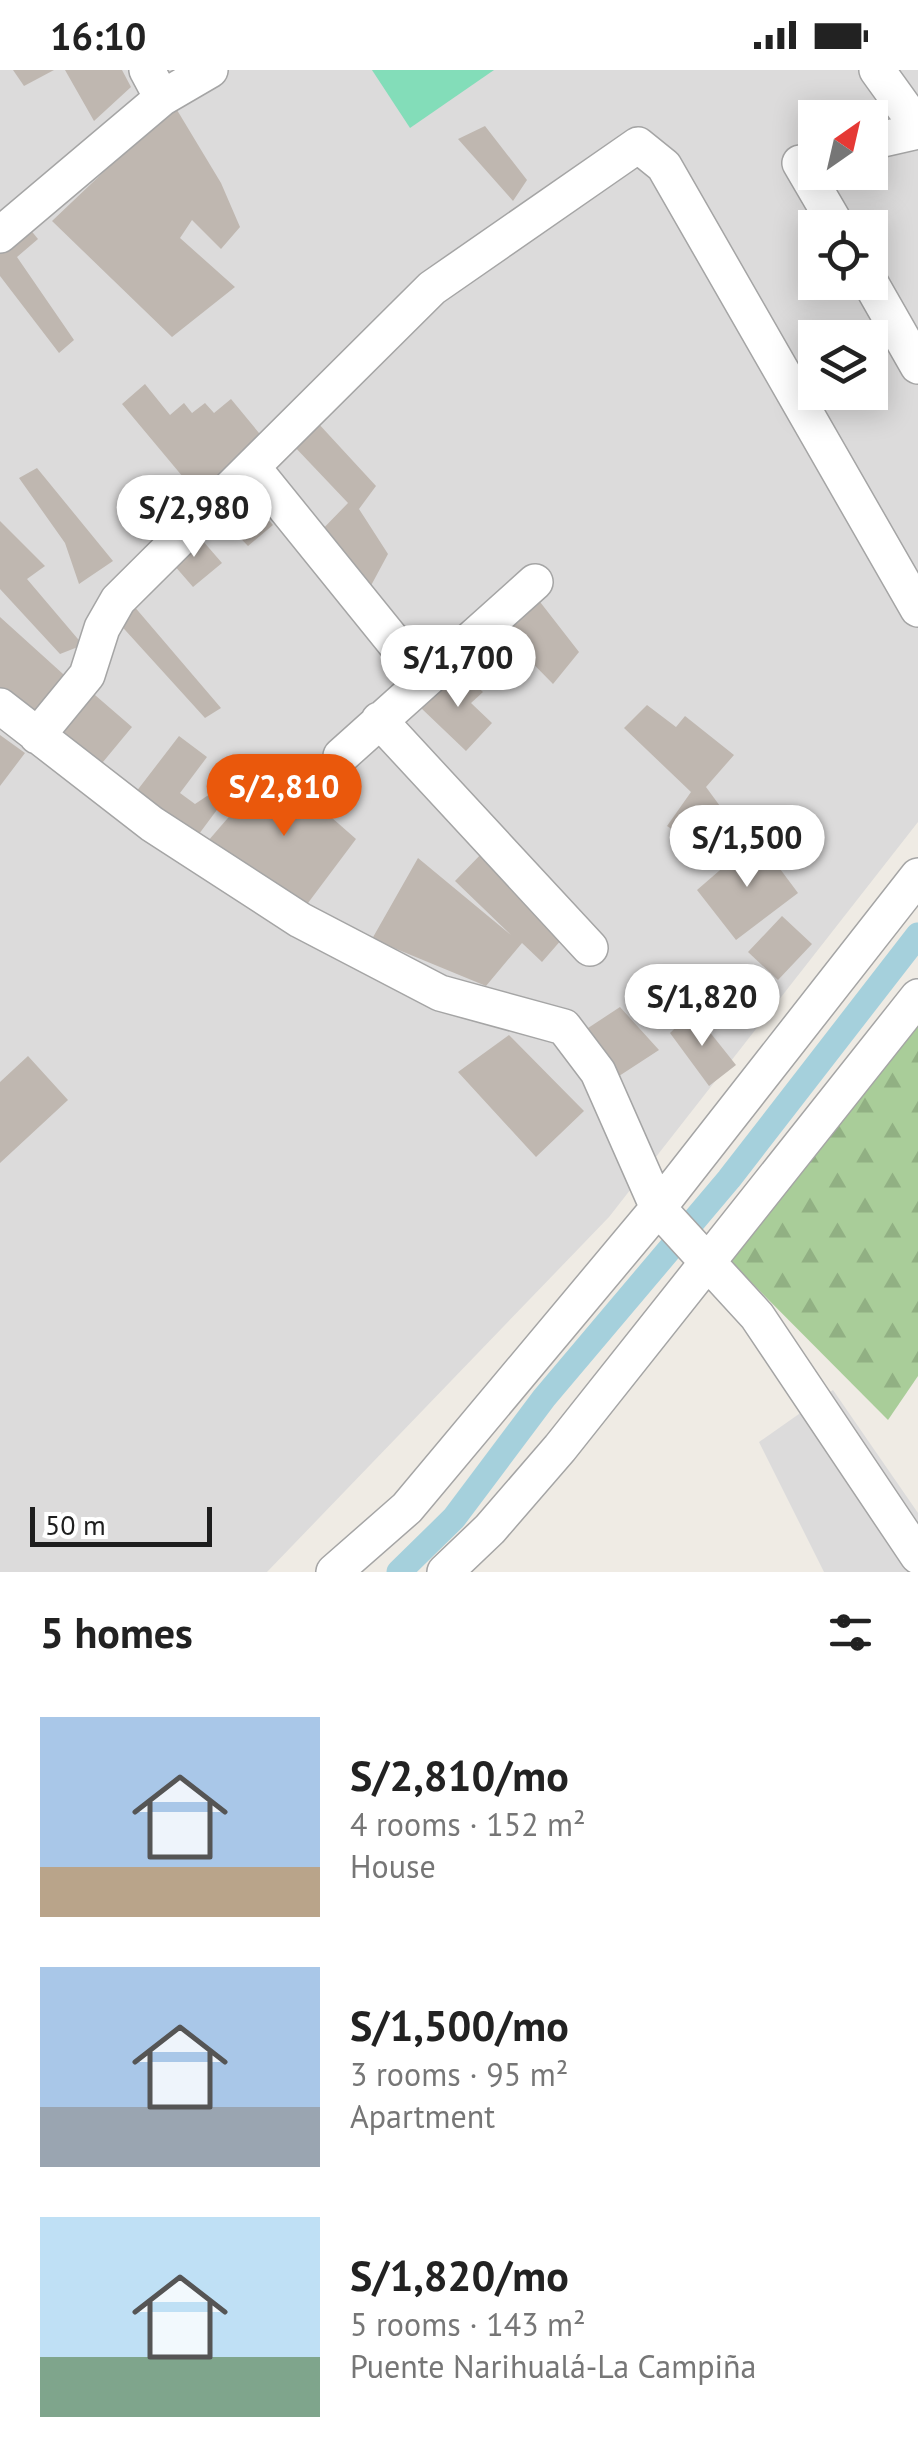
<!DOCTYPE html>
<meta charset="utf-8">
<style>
:root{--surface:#fff;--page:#f6f6f6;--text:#222;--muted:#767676;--accent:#ea580c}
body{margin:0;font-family:"PT Sans",sans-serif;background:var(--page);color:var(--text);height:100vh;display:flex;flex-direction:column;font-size:38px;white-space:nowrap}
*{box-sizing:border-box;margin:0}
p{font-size:32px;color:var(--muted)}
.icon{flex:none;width:55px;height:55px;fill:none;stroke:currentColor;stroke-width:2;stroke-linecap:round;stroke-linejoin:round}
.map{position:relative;height:1502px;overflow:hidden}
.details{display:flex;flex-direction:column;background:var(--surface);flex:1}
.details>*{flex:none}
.needle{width:65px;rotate:34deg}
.buttons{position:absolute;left:798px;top:30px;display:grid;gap:20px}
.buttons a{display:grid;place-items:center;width:90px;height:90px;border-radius:0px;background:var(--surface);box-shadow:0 5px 25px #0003;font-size:50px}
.scale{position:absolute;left:30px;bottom:25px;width:182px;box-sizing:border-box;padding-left:10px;border:5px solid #1e1e1e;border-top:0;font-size:28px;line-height:35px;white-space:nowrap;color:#1e1e1e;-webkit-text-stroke:8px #fff;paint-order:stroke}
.price{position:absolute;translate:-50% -85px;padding:0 22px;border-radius:35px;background:#fff;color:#222;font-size:32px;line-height:65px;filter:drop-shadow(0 2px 5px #0008)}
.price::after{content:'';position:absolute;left:50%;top:60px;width:30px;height:22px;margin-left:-15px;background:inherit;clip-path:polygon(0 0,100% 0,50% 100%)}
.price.on{background:var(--accent);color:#fff}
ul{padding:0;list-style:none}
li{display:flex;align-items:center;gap:30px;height:250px;padding:0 40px}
li span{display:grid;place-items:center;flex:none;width:280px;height:200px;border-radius:0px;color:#555}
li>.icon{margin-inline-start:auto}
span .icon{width:120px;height:120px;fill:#fffc;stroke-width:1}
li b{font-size:42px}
h2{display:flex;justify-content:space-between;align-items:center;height:120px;padding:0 40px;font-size:42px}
.status{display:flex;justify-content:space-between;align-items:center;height:70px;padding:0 50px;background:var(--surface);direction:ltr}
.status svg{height:28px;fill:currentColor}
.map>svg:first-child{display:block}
.residential{fill:#dcdbdb;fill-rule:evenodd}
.forest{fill:url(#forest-firs)}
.pitch{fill:#83ddb9}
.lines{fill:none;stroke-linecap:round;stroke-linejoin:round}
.canal{stroke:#a5d0dc;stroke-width:25}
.building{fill:#bfb7b0}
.minor-casing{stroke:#a5a5a5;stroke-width:38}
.minor{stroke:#fff;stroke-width:35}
</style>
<div class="status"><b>16:10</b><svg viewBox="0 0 49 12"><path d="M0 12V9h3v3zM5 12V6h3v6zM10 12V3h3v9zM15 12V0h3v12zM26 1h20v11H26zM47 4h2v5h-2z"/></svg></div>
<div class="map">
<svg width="918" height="1502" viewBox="0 0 918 1502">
<defs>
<pattern id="forest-firs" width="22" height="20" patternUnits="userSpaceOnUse" patternTransform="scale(2.5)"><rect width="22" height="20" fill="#a9cd99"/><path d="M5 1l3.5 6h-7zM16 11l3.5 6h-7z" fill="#91b083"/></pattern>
</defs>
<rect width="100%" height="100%" fill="#efebe4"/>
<path class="residential" d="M0,0H918V752L609,1147L267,1502H0ZM815,48H870V102H815ZM815,158H870V212H815ZM815,268H870V322H815Z
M833,1320L918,1443V1502H824L759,1372Z"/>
<path class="forest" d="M918,955V1306L888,1350L730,1191Z"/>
<path class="pitch" d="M372,0H494L410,58Z"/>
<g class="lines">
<path class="canal" d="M399,1502L454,1448L544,1328L729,1109L918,865"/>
</g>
<path class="building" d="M13,0H54L24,16Z
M65,0H122L131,17L94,51Z
M174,35L221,113L240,157L221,179L192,150L180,168L235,217L172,267L52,151Z
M485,56L527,110L513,131L458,69Z
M29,158L38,169L17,187L74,270L59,283L0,206V184Z
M145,314L170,345L184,333L192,343L205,333L214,343L231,329L264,369L198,425L122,334Z
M317,352L376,416L359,439L388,484L367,523L315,467L348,433L292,374Z
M37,398L113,491L79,514L65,473L19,408Z
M248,427L273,455L248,476L220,447Z
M0,451L45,496L27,509L83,575L60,584L0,519Z
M196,463L222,493L193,517L167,487Z
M537,528L579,582L553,614L501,561Z
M133,535L221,638L205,648L116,550Z
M0,547L73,613L32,659L0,631Z
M458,599L483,622L471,633L492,653L466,681L421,638Z
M88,619L132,657L98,698L48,664Z
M647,635L676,657L685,646L734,685L706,717L728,747L696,775L667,756L691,722L624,658Z
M0,665L25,683L0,716Z
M179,666L207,687L180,723L195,734L219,718L228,725L196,768L136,722Z
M273,696L356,769L302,841L208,771Z
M757,768L798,823L736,870L697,820Z
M485,780L569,861L542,892L522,873L486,916L372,869L418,788L511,865L455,811Z
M782,846L812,874L778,910L748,882Z
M620,937L659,980L616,1008L582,962Z
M693,941L736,995L709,1016L670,963Z
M509,965L584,1041L536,1087L458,1002Z
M28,986L68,1030L0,1093V1012Z"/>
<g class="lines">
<g class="minor-casing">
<path id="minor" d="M147,0L162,28
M877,0L918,57
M870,72L918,61
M800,93L838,158
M0,165L162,28L210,0
M870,212L918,296
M254,399L423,608
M0,636L152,754L300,850L440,923L564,957L598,1002L658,1138L757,1246L918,1486
M379,650L590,878
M37,666L87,605L102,558L118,530L432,218L638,75L664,96L918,539
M341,686L535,512
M334,1502L407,1438L658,1138L918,806
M445,1502L490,1459L560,1378L918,927"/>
</g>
<use href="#minor" class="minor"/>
</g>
</svg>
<div class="buttons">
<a><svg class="needle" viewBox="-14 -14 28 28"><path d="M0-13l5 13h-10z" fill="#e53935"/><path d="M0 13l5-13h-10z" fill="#767676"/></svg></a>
<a><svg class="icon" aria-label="locate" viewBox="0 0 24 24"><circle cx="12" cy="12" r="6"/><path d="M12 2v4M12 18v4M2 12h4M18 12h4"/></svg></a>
<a><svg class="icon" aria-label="layers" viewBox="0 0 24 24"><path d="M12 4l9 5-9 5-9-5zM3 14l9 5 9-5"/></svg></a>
</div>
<div class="scale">50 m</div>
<b class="price" style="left:194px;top:490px">S/2,980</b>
<b class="price" style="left:458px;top:640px">S/1,700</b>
<b class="price on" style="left:284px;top:769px">S/2,810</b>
<b class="price" style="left:747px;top:820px">S/1,500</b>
<b class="price" style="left:702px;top:979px">S/1,820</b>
</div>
<section class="details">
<h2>5 homes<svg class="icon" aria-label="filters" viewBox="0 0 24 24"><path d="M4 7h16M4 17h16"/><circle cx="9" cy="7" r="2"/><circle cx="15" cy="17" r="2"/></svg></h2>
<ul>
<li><span style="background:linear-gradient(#a9c7e8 75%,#b9a48a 0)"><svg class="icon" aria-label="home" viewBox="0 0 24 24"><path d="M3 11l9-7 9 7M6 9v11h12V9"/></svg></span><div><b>S/2,810/mo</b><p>4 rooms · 152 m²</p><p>House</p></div></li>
<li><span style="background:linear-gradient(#a9c7e8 70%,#9aa5b1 0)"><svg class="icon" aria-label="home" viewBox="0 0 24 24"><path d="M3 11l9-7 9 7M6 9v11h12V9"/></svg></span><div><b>S/1,500/mo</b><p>3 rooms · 95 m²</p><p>Apartment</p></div></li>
<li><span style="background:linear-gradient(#bfe0f5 70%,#7fa58c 0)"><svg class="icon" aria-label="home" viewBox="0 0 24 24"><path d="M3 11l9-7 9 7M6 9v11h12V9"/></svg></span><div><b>S/1,820/mo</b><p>5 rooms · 143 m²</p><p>Puente Narihualá-La Campiña</p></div></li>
</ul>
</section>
